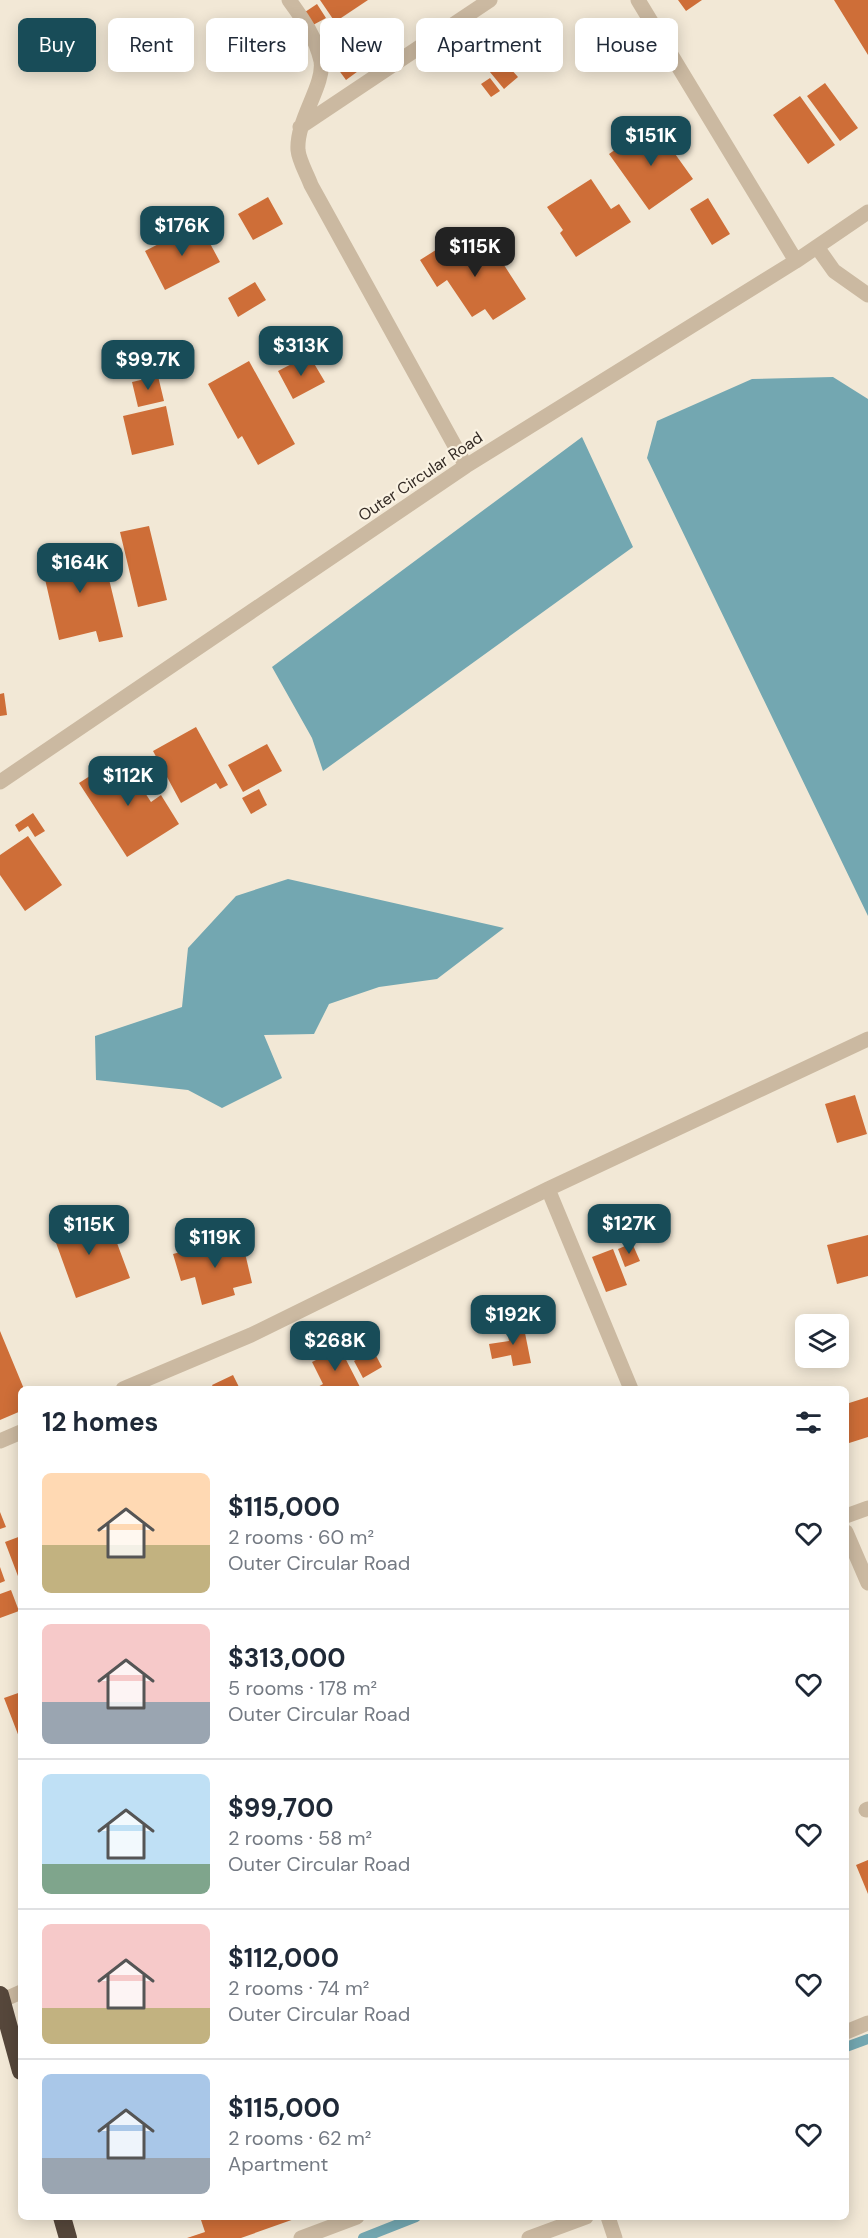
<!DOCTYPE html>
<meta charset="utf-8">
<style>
:root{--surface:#fff;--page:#f6f6f7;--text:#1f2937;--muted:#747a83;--line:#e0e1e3;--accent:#184c58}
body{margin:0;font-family:"DM Sans",sans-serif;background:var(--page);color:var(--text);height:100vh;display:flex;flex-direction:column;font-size:22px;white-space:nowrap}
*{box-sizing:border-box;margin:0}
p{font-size:20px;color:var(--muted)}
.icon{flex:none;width:33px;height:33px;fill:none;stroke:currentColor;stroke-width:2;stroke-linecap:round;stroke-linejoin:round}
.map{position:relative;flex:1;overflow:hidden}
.details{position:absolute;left:18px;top:1386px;width:831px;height:834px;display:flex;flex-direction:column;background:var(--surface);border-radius:9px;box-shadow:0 3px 15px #0003}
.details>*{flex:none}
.guide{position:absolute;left:18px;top:18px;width:832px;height:54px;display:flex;gap:12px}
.fabs{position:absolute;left:795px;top:1314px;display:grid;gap:12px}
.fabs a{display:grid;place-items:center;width:54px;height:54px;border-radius:9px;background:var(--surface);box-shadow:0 3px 15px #0003;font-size:30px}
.price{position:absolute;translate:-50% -51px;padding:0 14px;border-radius:12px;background:var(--accent);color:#fff;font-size:20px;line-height:39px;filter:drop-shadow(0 2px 3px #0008)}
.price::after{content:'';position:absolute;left:50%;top:36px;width:18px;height:14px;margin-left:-9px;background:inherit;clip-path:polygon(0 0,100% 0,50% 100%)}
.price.selected{background:#222;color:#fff}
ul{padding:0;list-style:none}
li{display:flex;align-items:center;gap:18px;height:150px;padding:0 24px}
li+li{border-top:2px solid var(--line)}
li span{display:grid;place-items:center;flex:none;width:168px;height:120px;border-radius:9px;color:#555}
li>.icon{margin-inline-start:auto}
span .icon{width:72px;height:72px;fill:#fffc;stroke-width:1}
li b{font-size:26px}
h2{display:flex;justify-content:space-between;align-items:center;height:72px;padding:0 24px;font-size:26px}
.chip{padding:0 21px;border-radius:9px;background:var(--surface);box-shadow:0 3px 15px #0003;font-size:21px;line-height:54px}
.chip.selected{background:var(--accent);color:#fff}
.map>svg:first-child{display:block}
.water{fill:#73a7b1}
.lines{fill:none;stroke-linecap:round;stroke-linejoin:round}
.stream{stroke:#73a7b1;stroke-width:10}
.building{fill:#ce6e38}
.minor{stroke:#cbb9a1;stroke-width:15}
.highway{stroke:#56473b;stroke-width:18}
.labels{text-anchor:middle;stroke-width:4.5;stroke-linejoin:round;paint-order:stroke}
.street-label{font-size:16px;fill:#342b25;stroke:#faf2e2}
</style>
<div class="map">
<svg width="868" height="2238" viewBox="0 0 868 2238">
<rect width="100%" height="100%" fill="#f2e8d6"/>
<path class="water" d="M833,377L868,399V916L647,458L657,421L752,379Z
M582,437L633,547L323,771L312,738L272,667Z
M288,879L504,928L437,979L379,987L329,1004L314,1034L264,1035L282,1078L222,1108L188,1090L96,1080L95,1036L182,1007L188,948L236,896Z"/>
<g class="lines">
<path class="stream" d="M846,2047L868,2039
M363,2238L416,2217"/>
</g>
<path class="building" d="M320,0H368L335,22Z
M678,0H702L686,11Z
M834,0H868V55Z
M317,4L326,18L313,25L305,12Z
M512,24L534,48L517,63L496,39Z
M347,40L365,66L346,80L327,54Z
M493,49L518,77L504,89L480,60Z
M490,78L500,91L491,97L481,84Z
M825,83L858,128L840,141L807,96Z
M800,96L835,145L808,164L773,115Z
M653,123L693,179L649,210L609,154Z
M591,179L611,209L619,204L631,222L576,257L560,233L563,230L547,207Z
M268,197L283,224L253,240L238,214Z
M708,198L730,234L712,245L690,209Z
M199,223L220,262L165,290L145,251Z
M458,236L472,257L491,245L526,299L493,320L485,309L472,317L447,280L437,287L420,260Z
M255,282L266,300L238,317L228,298Z
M306,327L318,347L287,364L275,344Z
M309,355L325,382L293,399L278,371Z
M249,361L295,444L258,465L242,436L238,439L208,384Z
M158,376L164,401L138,407L132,382Z
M166,406L174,445L132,455L123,416Z
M149,526L167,600L138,607L120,532Z
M76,544V547L87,544L90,556L94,555L99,577L108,575L123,637L99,642L96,631L59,640L39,553Z
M4,693L7,715L0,716V694Z
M196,727L228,785L220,789L216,783L181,803L153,751Z
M267,744L282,771L243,792L228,765Z
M121,756L151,802L161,795L179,824L127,857L79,783Z
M259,789L267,805L251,814L242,798Z
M33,813L45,831L35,837L28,826L19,832L15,825Z
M28,836L62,885L25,911L0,875V855Z
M855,1095L867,1134L837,1143L825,1104Z
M93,1214L103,1239L114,1235L130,1278L76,1298L51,1229Z
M868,1235V1276L837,1284L827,1245Z
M236,1237L240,1255L245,1253L252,1283L233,1288L235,1295L202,1305L195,1277L181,1281L173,1254Z
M632,1243L640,1261L625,1267L618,1249Z
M613,1249L627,1285L606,1292L592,1257Z
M523,1323L531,1363L513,1366L511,1355L492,1359L489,1344L509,1341L506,1326Z
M0,1331L24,1389H21V1411L0,1420Z
M340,1348L361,1389H314L323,1384L312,1362Z
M373,1350L382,1367L363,1378L354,1361Z
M233,1375L240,1389H214L212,1385Z
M868,1397V1437L846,1444V1404Z
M0,1512L6,1527L0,1529Z
M21,1536V1584L5,1542Z
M0,1567L5,1581L0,1583Z
M11,1590L19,1611L0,1618V1594Z
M21,1692V1736L19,1737L4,1698Z
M868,1860V1894L856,1865Z
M200,2217H300L241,2238H187L205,2232Z"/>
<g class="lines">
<path class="minor" d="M289,0C303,19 316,38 321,61C325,85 296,120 298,150C299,161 307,174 311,185L466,466
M638,0L796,261
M300,127L490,0
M817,247L834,271L868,295
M0,782L466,466L796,261L868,212
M548,1189L631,1389
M123,1389L251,1335L548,1189L868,1039
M0,1441L21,1432
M846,1516L868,1508
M846,1532L868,1583
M866,1810L868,1809
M1,2001L21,1992
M846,2032L868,2023
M608,2217L615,2238
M301,2238L357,2217
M529,2238L586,2217"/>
<path class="highway" d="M0,1995L21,2071
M62,2217L68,2238"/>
</g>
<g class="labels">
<g class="street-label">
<text transform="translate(420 476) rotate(-34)" y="6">Outer Circular Road</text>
</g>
</g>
</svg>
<div class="fabs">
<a><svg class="icon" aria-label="layers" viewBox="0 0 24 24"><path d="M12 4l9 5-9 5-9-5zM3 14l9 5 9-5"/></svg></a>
</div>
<b class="price" style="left:651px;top:167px">$151K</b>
<b class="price" style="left:182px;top:257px">$176K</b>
<b class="price selected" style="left:475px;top:278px">$115K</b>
<b class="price" style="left:301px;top:377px">$313K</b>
<b class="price" style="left:148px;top:391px">$99.7K</b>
<b class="price" style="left:80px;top:594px">$164K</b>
<b class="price" style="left:128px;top:807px">$112K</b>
<b class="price" style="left:629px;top:1255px">$127K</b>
<b class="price" style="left:89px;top:1256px">$115K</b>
<b class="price" style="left:215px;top:1269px">$119K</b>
<b class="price" style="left:513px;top:1346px">$192K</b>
<b class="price" style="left:335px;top:1372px">$268K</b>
<div class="guide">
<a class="chip selected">Buy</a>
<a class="chip">Rent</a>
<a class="chip">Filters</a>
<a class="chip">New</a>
<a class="chip">Apartment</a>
<a class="chip">House</a>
</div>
<section class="details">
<h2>12 homes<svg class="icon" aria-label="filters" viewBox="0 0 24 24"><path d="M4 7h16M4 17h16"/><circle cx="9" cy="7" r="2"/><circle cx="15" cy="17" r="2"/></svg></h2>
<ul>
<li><span style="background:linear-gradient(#ffd9b3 60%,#c2b280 0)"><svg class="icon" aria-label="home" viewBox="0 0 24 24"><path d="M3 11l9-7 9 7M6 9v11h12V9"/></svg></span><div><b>$115,000</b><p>2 rooms · 60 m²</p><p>Outer Circular Road</p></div><svg class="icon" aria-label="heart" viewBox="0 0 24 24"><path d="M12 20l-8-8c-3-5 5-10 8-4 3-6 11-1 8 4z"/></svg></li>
<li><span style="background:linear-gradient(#f6c9c9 65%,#9aa5b1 0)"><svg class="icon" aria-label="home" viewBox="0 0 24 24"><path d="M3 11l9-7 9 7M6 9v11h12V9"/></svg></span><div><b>$313,000</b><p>5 rooms · 178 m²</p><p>Outer Circular Road</p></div><svg class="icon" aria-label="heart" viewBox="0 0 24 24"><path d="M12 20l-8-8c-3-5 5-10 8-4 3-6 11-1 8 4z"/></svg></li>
<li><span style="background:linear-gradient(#bfe0f5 75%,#7fa58c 0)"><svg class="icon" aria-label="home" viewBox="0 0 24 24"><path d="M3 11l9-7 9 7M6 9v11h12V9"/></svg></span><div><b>$99,700</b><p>2 rooms · 58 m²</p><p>Outer Circular Road</p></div><svg class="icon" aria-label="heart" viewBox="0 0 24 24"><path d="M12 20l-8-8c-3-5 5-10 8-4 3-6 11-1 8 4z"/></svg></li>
<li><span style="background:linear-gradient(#f6c9c9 70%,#c2b280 0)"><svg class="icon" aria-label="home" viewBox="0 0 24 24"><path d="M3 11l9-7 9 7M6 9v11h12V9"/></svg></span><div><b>$112,000</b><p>2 rooms · 74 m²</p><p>Outer Circular Road</p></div><svg class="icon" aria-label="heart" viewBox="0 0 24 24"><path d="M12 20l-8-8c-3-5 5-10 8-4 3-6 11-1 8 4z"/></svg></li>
<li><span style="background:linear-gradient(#a9c7e8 70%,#9aa5b1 0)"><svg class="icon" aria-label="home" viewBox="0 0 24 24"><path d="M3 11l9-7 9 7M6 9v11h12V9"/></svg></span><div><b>$115,000</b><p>2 rooms · 62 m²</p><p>Apartment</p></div><svg class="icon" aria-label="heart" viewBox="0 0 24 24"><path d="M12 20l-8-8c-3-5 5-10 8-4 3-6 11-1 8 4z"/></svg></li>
</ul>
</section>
</div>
